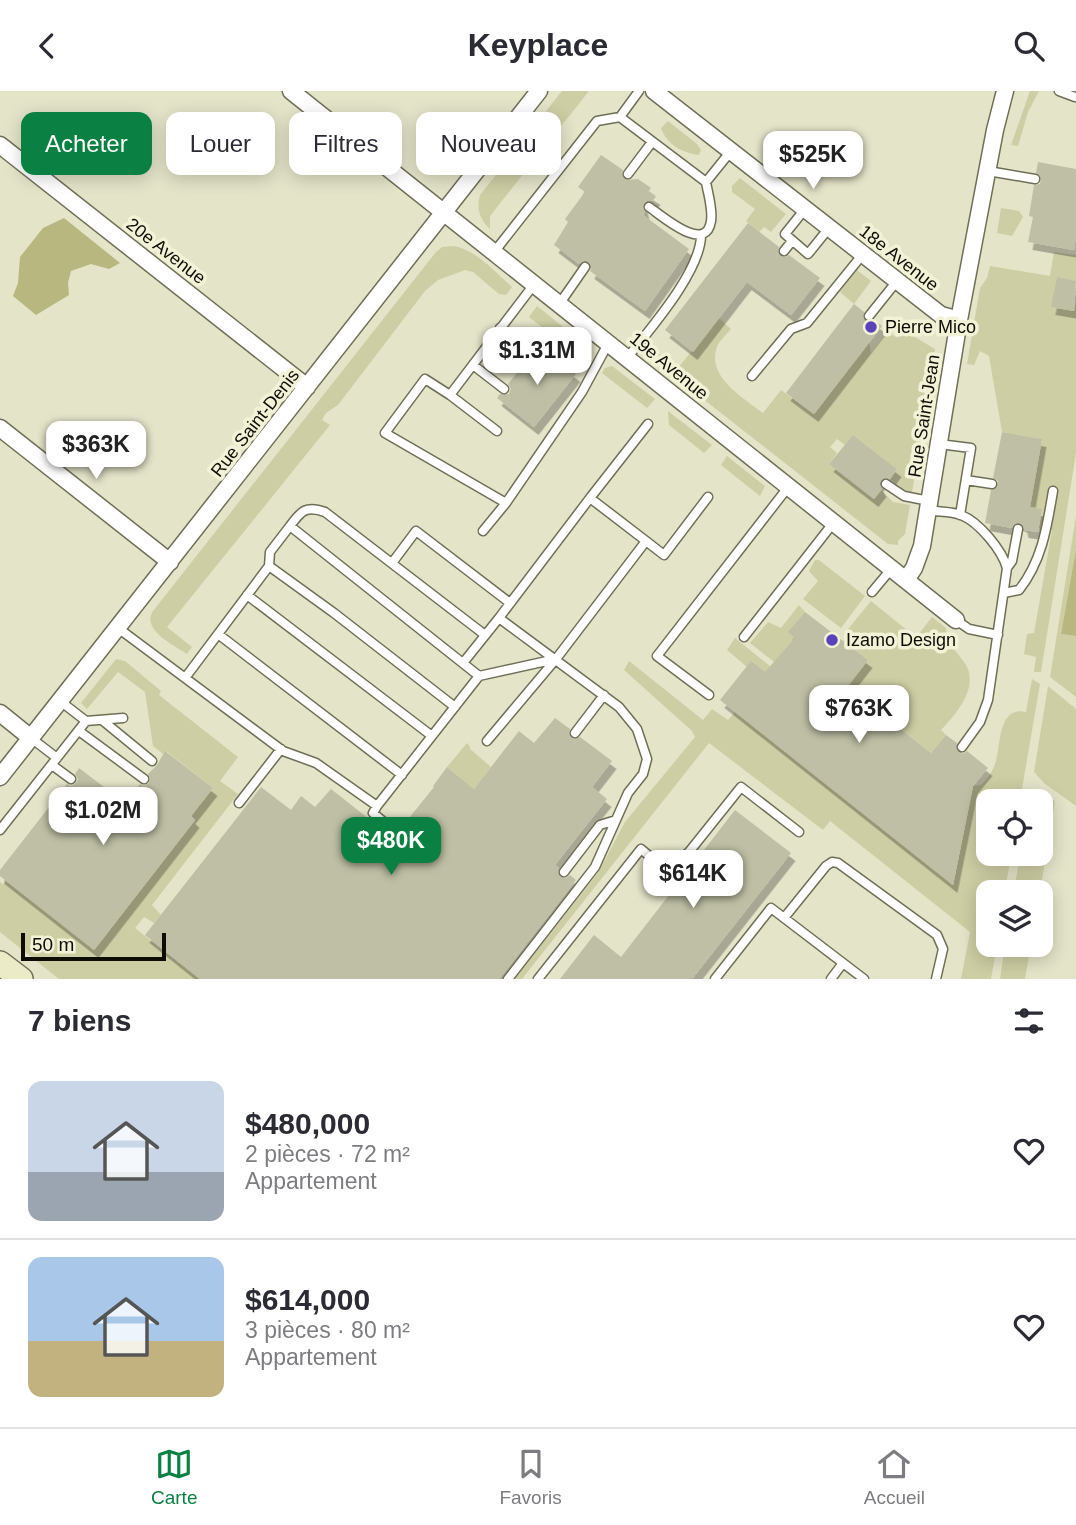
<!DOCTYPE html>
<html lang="fr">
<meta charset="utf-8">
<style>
:root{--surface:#fff;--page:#f2f2f3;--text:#2b2b33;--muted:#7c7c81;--line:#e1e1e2;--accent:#0b8043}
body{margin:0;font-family:Arial,sans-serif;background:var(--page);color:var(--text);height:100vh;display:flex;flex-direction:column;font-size:26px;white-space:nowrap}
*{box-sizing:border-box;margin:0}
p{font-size:23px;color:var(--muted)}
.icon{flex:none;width:38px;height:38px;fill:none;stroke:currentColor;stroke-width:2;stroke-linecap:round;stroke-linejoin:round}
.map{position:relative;height:888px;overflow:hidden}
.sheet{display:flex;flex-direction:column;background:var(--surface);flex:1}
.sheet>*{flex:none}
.guide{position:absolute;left:21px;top:21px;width:700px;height:63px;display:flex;gap:14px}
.tools{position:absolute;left:976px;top:698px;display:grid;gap:14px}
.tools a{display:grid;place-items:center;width:77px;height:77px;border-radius:14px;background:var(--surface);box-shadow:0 4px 18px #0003;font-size:35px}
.scale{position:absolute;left:21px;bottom:18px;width:145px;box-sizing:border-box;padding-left:7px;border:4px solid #0d0d05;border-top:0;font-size:19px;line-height:24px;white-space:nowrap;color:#0d0d05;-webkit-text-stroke:5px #f1f2d6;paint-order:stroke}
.price{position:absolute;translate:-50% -60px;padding:0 16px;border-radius:14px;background:#fff;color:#222;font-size:23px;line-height:46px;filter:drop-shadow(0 2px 4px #0008)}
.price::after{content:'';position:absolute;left:50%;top:42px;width:21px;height:16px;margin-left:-10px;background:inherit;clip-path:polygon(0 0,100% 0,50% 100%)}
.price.selected{background:var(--accent);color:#fff}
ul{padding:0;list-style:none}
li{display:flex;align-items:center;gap:21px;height:175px;padding:0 28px}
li+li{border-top:2px solid var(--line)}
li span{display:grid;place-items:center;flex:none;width:196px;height:140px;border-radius:14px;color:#555}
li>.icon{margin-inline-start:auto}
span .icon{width:84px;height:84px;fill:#fffc;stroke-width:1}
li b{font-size:30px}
h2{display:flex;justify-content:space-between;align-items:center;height:84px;padding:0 28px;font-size:30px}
.tag{padding:0 24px;border-radius:14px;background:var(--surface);box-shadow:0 4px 18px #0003;font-size:24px;line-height:63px}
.tag.selected{background:var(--accent);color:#fff}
header{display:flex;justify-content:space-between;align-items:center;height:91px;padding:0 28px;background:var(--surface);font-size:32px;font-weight:700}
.tabs{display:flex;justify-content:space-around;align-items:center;height:98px;border-top:2px solid var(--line);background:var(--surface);font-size:19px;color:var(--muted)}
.tabs a{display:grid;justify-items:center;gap:4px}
.tabs .selected{color:var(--accent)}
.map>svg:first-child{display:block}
.green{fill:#cecea4}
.forest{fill:#b7b77f}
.building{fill:#bebfa4;filter:url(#shadow)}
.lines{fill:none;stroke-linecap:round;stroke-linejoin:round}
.service-casing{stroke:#6f6f57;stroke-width:11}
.minor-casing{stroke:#6f6f57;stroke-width:19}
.secondary-casing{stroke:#6f6f57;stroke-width:26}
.service{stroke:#fff;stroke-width:8}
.minor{stroke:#fff;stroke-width:16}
.secondary{stroke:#ecebc8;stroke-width:23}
.poi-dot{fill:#5c42ba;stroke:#f1f2d6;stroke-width:2.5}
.labels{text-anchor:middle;stroke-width:7;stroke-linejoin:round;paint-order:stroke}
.street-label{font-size:18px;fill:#0d0d05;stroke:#f1f2d6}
.poi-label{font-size:18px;fill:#0d0d05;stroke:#f1f2d6;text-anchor:start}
</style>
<header><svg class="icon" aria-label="back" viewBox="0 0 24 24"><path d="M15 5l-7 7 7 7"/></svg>Keyplace<svg class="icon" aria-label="search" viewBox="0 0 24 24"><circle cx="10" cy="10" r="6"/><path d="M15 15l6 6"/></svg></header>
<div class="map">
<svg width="1076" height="888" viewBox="0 0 1076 888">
<defs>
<filter id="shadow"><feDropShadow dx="4.5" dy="8" stdDeviation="0" flood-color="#0004"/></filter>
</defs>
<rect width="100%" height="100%" fill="#e4e4c9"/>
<path class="green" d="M562,0H589L490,125V138C480,129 476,118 480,104Z
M1030,0H1039L1028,21L1018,55L1011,54Z
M668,30L697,53L701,59L699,64C683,62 667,54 661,37Z
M740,87L786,123L771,141L764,136L759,141L746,130L755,118L732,101V95Z
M1001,117L1019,120L1023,126L1012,145L997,142Z
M454,155C476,159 495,181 512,196L506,204L499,203L473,181L465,179L438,189L425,200L338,314L326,322L322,329L330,334L167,536L192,556L187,563C174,554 141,539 153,520L436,161L442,156Z
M1054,161L1076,164V190L1057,187L1052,216L1074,220L1076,210V362L1041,581H1034L1036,566L1024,563L1027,543L1034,542L1052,439L1039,437L1042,418L1030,416L1042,348L1002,341L989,265L980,260L974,274L967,273L980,197L987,187L990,175L1050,185Z
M857,179L871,190L854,213L840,201Z
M537,215L592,259L589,269H584L529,226Z
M719,227L731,238C727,243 719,250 717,256C706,286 744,307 763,322L781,299L814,323L869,251L871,262L888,240L897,247L903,239L935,258L912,402L902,398L890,388L897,378L853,344L845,354L837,348L830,356L837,362L829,373L881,399L893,411L910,414L905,443L898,450V454L888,453L646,263L652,257L677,278Z
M612,275L655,308L647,317L602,282L605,277Z
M668,320L712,354L704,362L669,334Z
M727,365L765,395L760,405L721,374Z
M1076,425V458L1061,543L1076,545V606L1050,586Z
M815,469H819L865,505L841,537L803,508L818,490L809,480Z
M871,510L913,544H918L932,526L946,537C947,553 955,558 964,571C981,594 957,622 941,639L946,644L931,662L847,596L868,569L843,550L846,545L844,543Z
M799,514L805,521L789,541L802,552L774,571L750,552L768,531L781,537Z
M735,547L770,575L766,582L747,576L727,559Z
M116,568L125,570L161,600L159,604L238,666L220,690L238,703L152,814L161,824L154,832L144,826L135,837L200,888H59L0,841V791L3,793L6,790L95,858L195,729L191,725L213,697L166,660L163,663L153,655L145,601L118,581L87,618L81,612Z
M629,570L703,629L712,618L728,629L735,621L953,794L973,695L981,694C988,687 993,680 996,670C1001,652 998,615 1026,621L1032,588L1040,593L1020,710H989V763H1011L1005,801L989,802V854H997L991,888H961L970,841L830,730L823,739L709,652L522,888H515L598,782L625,731L695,646L692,640L624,579Z
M1048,595L1076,618V715L1044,692L1034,681Z
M467,652L470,656V658L491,676L474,698L447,676Z
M1044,704L1055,710L1040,801H1014L1020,763H1041V710H1030L1041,709Z
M1005,854H1031L1025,888H1000Z"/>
<path class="forest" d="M64,127L120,172L109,178L91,173L71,180L68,192L69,204L36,224L13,205L18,192L20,166L43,137Z
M1076,458V545L1061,543Z"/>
<path class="building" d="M601,64L623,79L622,85L625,89L638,88L651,97L648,101L656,106L652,110H647L643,113L645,121L643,124L689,158L645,220L590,180L592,176L589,171L585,169L579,173L554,154L568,131L565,128L585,101L578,96Z
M1038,71L1076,78V145L1074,159L1028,151L1033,126L1029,125L1034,94L1040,93L1041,88L1036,82Z
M748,132L779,156L778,162L780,165L786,166L789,164L820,187L791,224L747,191L693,261L665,239Z
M1057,186L1076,190L1074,220L1051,216Z
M854,213L864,221L863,227L865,230L874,229L882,235L814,323L786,302Z
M539,255L576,283L534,336L497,307L500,303H509L511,298L508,293L528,268L534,269L537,267L536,258Z
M1002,341L1042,348L1030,416L1042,418L1038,441L1024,439L1023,434L1019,432L1012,437L985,432L991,399L998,395V390L993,387Z
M853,344L897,378L890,388L881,389L879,393L882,398L874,408L829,373Z
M805,521L868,569L847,596L931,662L946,644L957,652L958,661L962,663L967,660L988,677L973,695L953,794L720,609L751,570L765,581L795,547L788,541Z
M555,627L570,638L569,644L572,648L580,646L612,670L592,696L607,708L555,774L559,777L558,783L561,787H566L570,784L576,789L499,888H200L145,844L261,696L291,719L301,705L315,716L331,698L383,739L384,749L403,764L409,765L413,762V756L397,742L434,696L433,695L447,676L474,698L519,640L534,652Z
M165,660L213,697L191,725L195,729L94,859L0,785V779L67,693L71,695L76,692L78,688L75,683L79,677L125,712L140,693L144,695L149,692L150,688L148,683L157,674Z
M735,719L791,762L692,888H560L594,844L621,866Z"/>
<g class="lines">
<g class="service-casing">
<path id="service" d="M639,0L620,26L706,91L731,60
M1059,0L1075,6
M988,80L1035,88
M628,83L652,51
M649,116C661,124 706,164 711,130C713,118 708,103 706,91
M805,118L785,143L808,163L829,137
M495,160L597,30L620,26
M784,160L792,150
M560,212L585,176
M869,225L897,190
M500,237L532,263
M628,266C650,238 701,180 701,144
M473,274L504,298
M752,285L791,238L807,232L863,163
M450,304L425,288L385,342L506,412L582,301L609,251
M497,340L450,304L535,192
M939,353L971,357L960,424
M966,389L992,393
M886,393L904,405L929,410
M590,407L648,333
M928,419C938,421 951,420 961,424C979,431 1002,459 1007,477L988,609L980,631L962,656
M290,435C301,420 306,414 325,421L485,544
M483,440L506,412
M646,450L664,464L708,406
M392,472L416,440L510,512
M269,475L334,522L455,616
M1007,477L1012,470L1018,438
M872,501L892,477
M1004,502L1019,499C1042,470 1047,436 1053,400
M247,504L432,645
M956,529L969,538L998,544
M118,537L283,660L316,672L377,715L479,585L556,568
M218,543L402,684
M744,546L834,431
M463,572L499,527
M185,587L269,475L270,461L290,435L479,585
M709,604L657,565L789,395
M60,610L86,630
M102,629L152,670
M79,640L144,688
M575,642L604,604
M31,647L57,667
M487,650L556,568L646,450L590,407L499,527L619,616L637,638L647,668L643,683L628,702L595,776L508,888
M52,674L71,688
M239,712L281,658
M377,715L373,722L390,736L388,744L407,759
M0,739L86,630L123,627
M564,781L600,734L616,729
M784,827L826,775L832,771L838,772L937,844L943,858L936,888
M538,888L641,758L667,780L689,761L741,696L799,741
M715,888L771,817L864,888
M831,888L843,872"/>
</g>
<g class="minor-casing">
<path id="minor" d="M291,0L956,529
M654,0L941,224L959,229
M0,54L307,296
M0,337L170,471
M906,489L914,477L922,455L959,229L995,39L1005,0
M0,622L31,647
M0,686L539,0"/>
</g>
<g class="secondary-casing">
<path id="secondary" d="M0,872L21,888"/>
</g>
<use href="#service" class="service"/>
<use href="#minor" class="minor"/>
<use href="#secondary" class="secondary"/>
</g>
<g class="poi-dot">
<circle cx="871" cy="236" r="7"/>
<circle cx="832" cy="549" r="7"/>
</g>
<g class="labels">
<g class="street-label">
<text transform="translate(166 160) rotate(38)" y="6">20e Avenue</text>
<text transform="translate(899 167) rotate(38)" y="6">18e Avenue</text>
<text transform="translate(669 275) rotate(39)" y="6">19e Avenue</text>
<text transform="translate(924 325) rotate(-81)" y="6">Rue Saint-Jean</text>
<text transform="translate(255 332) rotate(-52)" y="6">Rue Saint-Denis</text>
</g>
<g class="poi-label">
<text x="885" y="242">Pierre Mico</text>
<text x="846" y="555">Izamo Design</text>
</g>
</g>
</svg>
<div class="tools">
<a><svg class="icon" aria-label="locate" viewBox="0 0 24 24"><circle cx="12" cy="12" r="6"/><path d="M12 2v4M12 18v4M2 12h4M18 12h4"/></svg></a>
<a><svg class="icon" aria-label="layers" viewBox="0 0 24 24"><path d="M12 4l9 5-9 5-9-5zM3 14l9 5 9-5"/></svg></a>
</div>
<div class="scale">50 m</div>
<b class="price" style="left:813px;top:100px">$525K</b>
<b class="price" style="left:537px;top:296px">$1.31M</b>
<b class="price" style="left:96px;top:390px">$363K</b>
<b class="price" style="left:859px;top:654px">$763K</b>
<b class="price" style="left:103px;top:756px">$1.02M</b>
<b class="price selected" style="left:391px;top:786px">$480K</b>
<b class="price" style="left:693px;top:819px">$614K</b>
<div class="guide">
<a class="tag selected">Acheter</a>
<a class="tag">Louer</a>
<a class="tag">Filtres</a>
<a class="tag">Nouveau</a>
</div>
</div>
<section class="sheet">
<h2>7 biens<svg class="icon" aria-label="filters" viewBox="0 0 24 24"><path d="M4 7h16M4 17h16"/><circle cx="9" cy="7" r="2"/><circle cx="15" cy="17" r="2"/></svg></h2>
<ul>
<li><span style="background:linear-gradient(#c9d6e8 65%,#9aa5b1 0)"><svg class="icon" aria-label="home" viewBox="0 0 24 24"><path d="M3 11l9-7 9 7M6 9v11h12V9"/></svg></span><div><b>$480,000</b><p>2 pièces · 72 m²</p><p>Appartement</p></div><svg class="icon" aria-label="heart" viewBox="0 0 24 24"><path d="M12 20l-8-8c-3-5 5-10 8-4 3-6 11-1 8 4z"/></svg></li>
<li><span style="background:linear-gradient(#a9c7e8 60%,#c2b280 0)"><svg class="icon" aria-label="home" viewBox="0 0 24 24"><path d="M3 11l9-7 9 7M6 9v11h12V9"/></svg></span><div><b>$614,000</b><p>3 pièces · 80 m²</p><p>Appartement</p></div><svg class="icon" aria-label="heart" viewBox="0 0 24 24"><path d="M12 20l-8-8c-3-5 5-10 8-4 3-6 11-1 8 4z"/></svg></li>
</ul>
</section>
<nav class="tabs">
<a class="selected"><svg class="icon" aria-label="map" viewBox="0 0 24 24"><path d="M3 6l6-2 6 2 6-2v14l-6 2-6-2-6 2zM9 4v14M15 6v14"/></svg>Carte</a>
<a><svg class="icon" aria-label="saved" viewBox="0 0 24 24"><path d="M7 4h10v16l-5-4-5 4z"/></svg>Favoris</a>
<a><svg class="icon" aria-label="home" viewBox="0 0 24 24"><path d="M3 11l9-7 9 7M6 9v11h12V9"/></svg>Accueil</a>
</nav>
